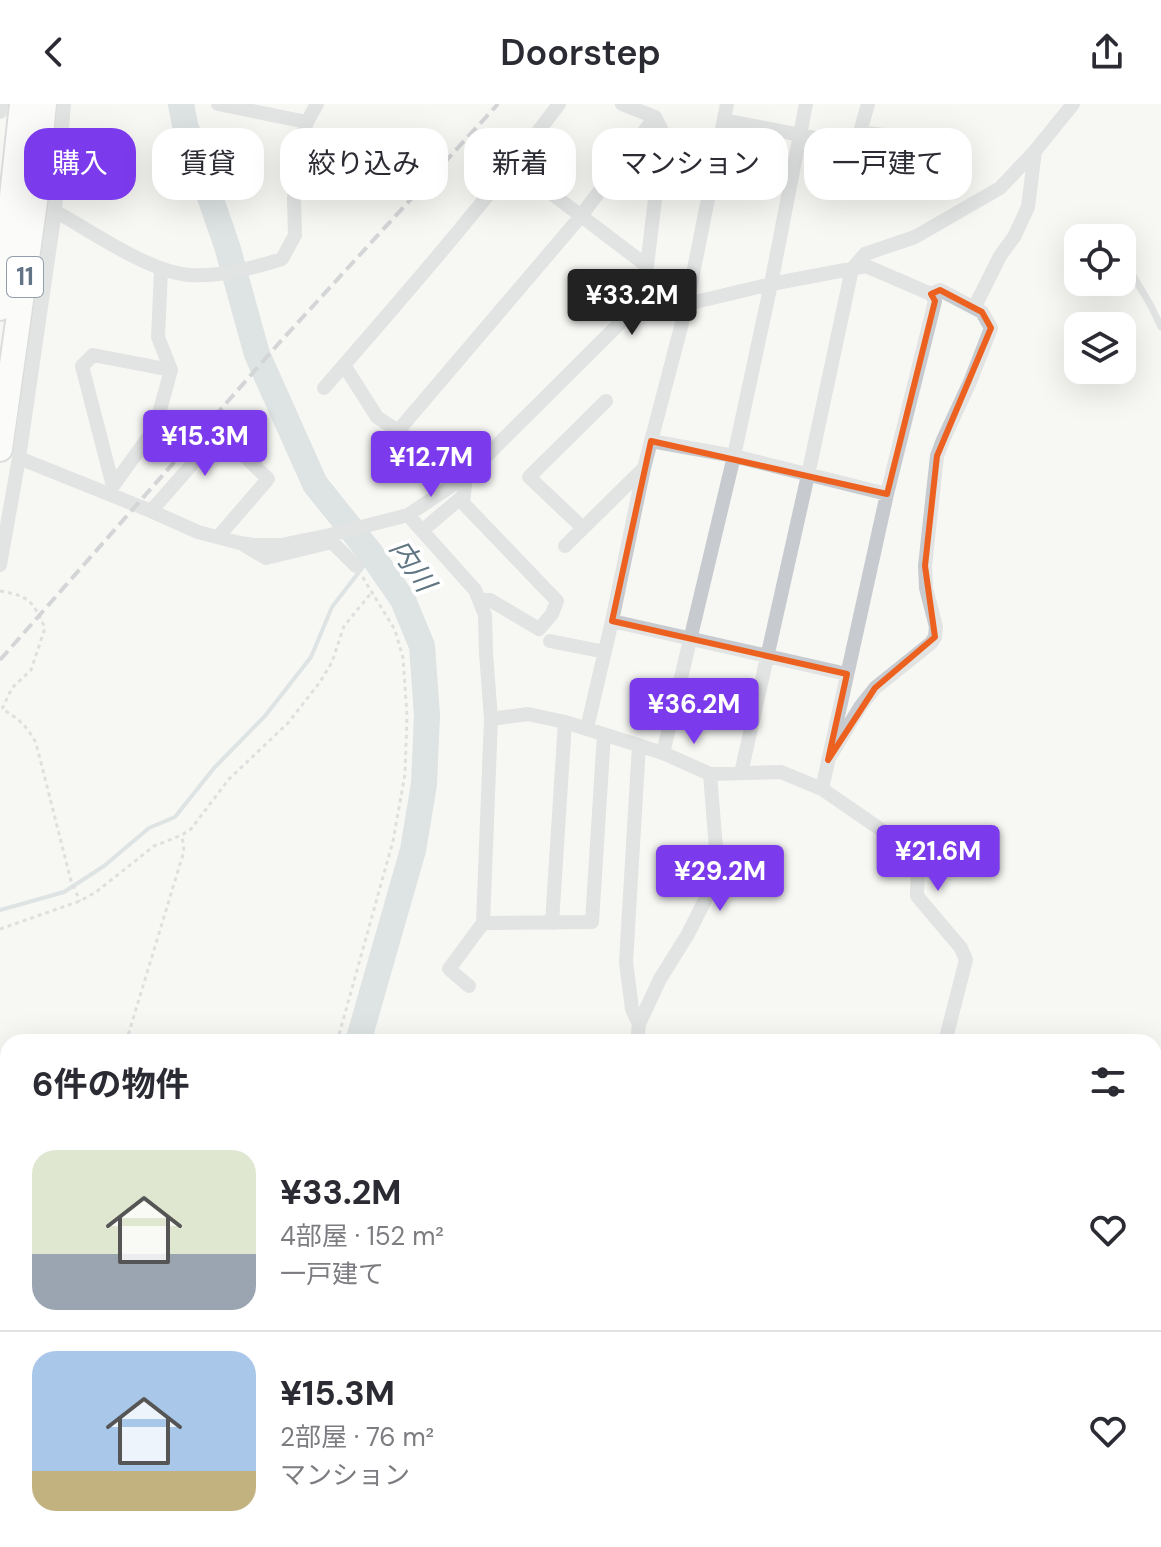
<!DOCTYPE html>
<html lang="ja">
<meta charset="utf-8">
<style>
:root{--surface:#fff;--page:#f2f2f3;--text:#2b2b33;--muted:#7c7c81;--line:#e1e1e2;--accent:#7c3aed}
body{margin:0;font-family:"DM Sans","Noto Sans JP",sans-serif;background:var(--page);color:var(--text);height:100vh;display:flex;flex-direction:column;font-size:30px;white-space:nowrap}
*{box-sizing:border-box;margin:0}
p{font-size:26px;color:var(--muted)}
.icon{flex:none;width:44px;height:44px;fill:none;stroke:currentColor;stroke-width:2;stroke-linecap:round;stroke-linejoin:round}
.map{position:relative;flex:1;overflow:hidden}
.side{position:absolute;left:0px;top:930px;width:1162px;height:514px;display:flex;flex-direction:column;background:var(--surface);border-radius:24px 24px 0 0;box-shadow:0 8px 32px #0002}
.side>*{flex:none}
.guide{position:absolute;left:24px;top:24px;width:1114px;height:72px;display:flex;gap:16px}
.fabs{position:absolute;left:1064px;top:120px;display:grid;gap:16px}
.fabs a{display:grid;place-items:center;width:72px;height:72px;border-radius:16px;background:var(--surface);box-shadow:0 8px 32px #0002;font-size:40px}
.price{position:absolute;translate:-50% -68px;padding:0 18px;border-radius:8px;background:var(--accent);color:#fff;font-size:26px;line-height:52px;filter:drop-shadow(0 2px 4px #0008)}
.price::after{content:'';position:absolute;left:50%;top:48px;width:24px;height:18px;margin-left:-12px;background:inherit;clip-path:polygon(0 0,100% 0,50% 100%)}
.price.on{background:#222;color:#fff}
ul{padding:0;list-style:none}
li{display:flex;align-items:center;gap:24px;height:200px;padding:0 32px}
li+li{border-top:2px solid var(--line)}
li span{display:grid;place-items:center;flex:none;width:224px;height:160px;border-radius:24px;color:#555}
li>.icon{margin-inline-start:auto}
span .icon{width:96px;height:96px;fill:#fffc;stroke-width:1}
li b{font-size:34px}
h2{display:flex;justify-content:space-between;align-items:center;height:96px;padding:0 32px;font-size:34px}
.chip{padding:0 28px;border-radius:24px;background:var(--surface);box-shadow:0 8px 32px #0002;font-size:28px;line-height:72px}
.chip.on{background:var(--accent);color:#fff}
header{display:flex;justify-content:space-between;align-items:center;height:104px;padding:0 32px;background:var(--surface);font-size:36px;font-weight:600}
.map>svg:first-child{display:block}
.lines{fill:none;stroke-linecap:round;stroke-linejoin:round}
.stream{stroke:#bec9ce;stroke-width:4}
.river{stroke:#bec9ce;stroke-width:26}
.trunk-casing{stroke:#b9bcc0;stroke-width:28}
.path{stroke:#c0c2c5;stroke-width:3;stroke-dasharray:4 4;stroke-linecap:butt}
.service{stroke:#c7cace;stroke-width:7}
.minor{stroke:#c7cace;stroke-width:14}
.trunk{stroke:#fff;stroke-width:24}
.rail{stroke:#a7acb3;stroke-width:4;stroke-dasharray:12 6;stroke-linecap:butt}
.marked{fill:none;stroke:#ec611f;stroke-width:6;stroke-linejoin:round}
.labels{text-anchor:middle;stroke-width:8;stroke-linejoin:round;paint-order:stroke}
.shield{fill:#fff;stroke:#929eab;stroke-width:2}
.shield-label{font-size:24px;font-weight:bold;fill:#647487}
.water-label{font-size:28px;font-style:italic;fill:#607683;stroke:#fff}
</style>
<header><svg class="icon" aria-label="back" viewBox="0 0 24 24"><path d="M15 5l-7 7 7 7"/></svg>Doorstep<svg class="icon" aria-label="share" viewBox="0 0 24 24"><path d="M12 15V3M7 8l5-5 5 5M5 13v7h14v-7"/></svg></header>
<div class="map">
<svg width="1161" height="1443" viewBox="0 0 1161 1443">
<rect width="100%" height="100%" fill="#f7f7f4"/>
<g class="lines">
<path class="stream" d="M0,806L64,788L104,762L149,724L175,713L214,664L265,612L311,553L332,503L372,451"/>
<path class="river" d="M181,0L185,21L227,142L257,250L315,380L372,451L403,496L422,542L427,611L424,680L413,746L358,938
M242,1436L243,1443"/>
<g class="trunk-casing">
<path id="trunk" d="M0,204L22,0
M0,345L35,98L44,0"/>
</g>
<path class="path" d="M0,487C30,492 33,498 45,524L31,566L12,584L2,605C18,614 27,622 36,639L71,777L80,797
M0,825L80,797L96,788L154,742L182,731L191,725L229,675L288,619L320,578L332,558L344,522L372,488
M126,938L184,747L182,731
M337,938L393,737L405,670L407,612L403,554L395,526L362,472
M0,1070L8,1074
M0,1356L8,1336
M0,1412L8,1416
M21,1443L24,1436"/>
<path class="service" d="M1084,132L1087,134
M1122,156L1125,158L1151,202L1161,223
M1156,1164L1161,1158"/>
<path class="minor" d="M218,0L307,18
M0,8L1,0
M724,16L856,42L868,0
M860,28L920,36
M298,45L413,71
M514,61L647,162
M55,107C90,127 151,169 190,171C220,173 253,164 282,155L295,131L294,95L298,45L307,18L317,0
M687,200L771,180L866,162L931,190L940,186L982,208L991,224L970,278L943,336L937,352L925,462L926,484L936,523L935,533L931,539L875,584L860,603L828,656
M974,204L1000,152L1014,133L1028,103L1035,47
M344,261L377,313L466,372L463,399L557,497L552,510L539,525L490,496H479
M324,284C405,191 485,99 559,0
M398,327L581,112L655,13
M651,337L734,352L887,390
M19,354L151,407L198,428L240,439L254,441H281L330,431L408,411L466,372L622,217L647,162L663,29L655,13L622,0
M113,382L82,262L93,251L171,266
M110,390L113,382L155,324L171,266L158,233L161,166
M151,407L231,316
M408,411L475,486L485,511L486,549L491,615L483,819L449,865L469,882
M583,424L529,373L606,297
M423,426L463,392
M218,433L268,375L220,328
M244,441L266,454L332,438L356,462
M565,442L644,364
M0,461L19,354L55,107L64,0
M612,517L847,570
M550,537L605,548
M491,615L528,610L565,618L663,649L710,670L781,668L822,685L883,727L915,746L918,759L917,792L961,844L966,856L945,938
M587,624L612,517L644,364L687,200L727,0
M663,649L734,352L771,180L806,0
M741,669L808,371L852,165L865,150L915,133L1000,84L1035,47L1073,0
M822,685L887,390L935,197L931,190
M483,819L592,818L604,630
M552,819L565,618
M639,920L632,905L626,858L639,641
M637,938L639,920L660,875L688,830L709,788L716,745L710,670
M871,1436L872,1443
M1123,1436L1130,1443
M515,1443L517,1436
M698,1443L702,1436
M1043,1443L1047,1436"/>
<use href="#trunk" class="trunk"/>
<path class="rail" d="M0,556L280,238L498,0"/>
</g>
<path d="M0 0H1161V1443H0ZM940,186L982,208L991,224L937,352L925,462L935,533L875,584L828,656L847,570L612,517L651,337L887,390L935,197L931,190Z" fill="#f7f7f4" fill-opacity=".55" fill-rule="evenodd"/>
<path class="marked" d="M940,186L982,208L991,224L937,352L925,462L935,533L875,584L828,656L847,570L612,517L651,337L887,390L935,197L931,190Z"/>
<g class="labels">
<rect class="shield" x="7" y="153" width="36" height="40" rx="6"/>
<g class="shield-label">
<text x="25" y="181">11</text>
</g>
<g class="water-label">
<text transform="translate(413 461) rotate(56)" y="10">内川</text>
</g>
</g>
</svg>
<div class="fabs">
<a><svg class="icon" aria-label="locate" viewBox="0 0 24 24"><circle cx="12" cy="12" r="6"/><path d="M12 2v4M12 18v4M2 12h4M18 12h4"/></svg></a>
<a><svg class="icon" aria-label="layers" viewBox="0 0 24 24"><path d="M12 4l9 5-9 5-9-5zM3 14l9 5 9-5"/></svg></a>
</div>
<b class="price on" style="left:632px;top:233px">¥33.2M</b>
<b class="price" style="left:205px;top:374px">¥15.3M</b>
<b class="price" style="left:431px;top:395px">¥12.7M</b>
<b class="price" style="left:694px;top:642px">¥36.2M</b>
<b class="price" style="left:938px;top:789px">¥21.6M</b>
<b class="price" style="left:720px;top:809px">¥29.2M</b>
<div class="guide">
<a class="chip on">購入</a>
<a class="chip">賃貸</a>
<a class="chip">絞り込み</a>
<a class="chip">新着</a>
<a class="chip">マンション</a>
<a class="chip">一戸建て</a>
</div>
<section class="side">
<h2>6件の物件<svg class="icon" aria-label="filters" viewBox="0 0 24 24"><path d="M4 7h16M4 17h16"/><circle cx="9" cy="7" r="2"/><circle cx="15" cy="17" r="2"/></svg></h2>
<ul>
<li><span style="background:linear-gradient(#dfe7d0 65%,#9aa5b1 0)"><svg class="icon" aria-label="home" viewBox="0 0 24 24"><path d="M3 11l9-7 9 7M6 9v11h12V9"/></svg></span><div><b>¥33.2M</b><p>4部屋 · 152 m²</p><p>一戸建て</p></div><svg class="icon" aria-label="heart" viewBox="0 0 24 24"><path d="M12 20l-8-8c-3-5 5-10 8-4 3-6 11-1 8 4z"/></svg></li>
<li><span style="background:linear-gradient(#a9c7e8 75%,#c2b280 0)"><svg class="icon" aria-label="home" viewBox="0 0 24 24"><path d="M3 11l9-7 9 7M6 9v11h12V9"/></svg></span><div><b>¥15.3M</b><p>2部屋 · 76 m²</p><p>マンション</p></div><svg class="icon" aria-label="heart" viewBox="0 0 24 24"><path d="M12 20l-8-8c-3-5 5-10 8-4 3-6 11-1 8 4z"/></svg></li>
</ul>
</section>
</div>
